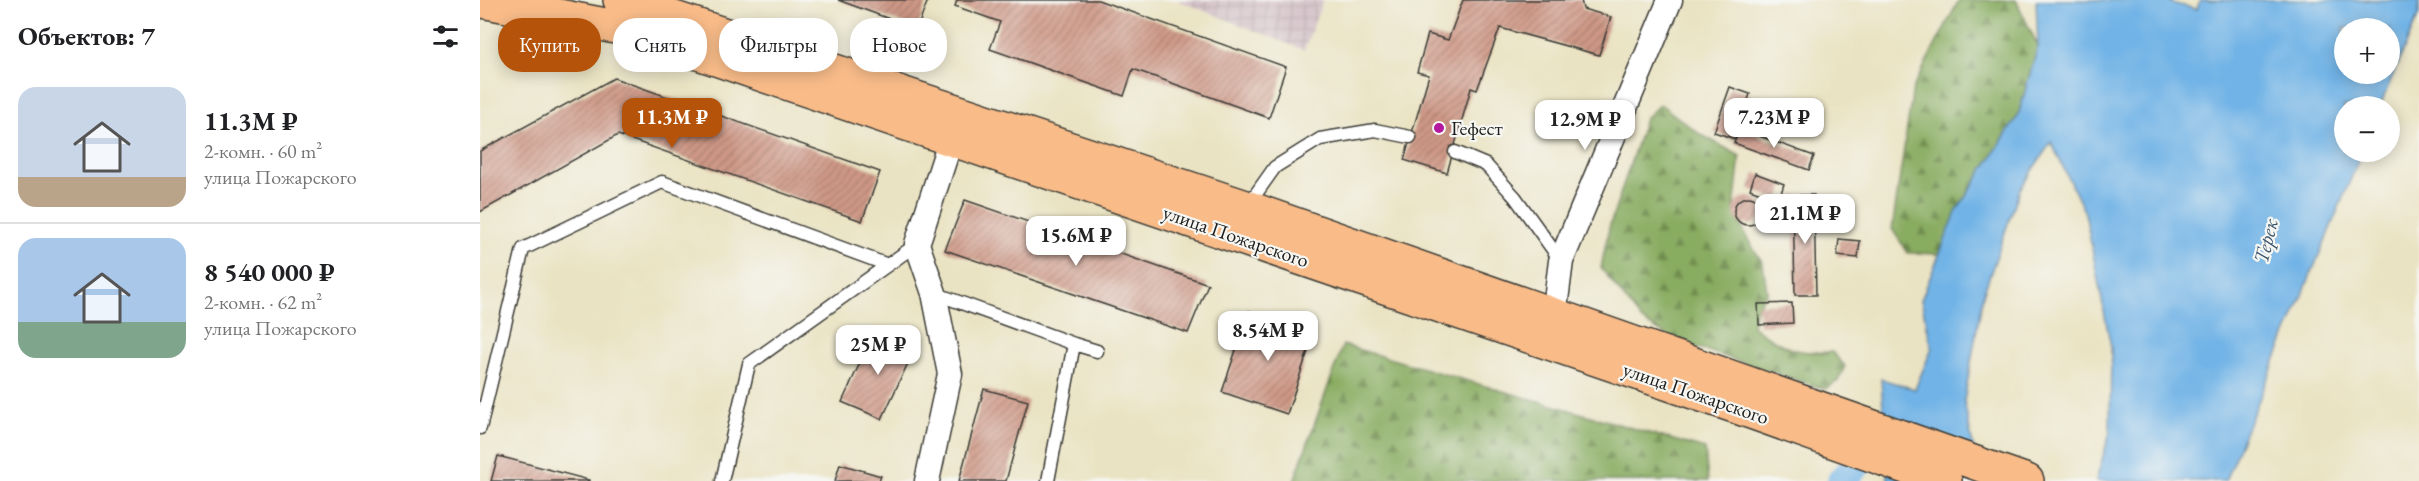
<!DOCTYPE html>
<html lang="ru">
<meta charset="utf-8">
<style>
:root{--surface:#fff;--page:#f2f2f2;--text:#202124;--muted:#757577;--line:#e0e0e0;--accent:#b45309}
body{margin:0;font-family:"EB Garamond",serif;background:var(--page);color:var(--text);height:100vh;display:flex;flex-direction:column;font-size:22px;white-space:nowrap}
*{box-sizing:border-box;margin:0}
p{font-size:20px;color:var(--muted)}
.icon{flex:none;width:33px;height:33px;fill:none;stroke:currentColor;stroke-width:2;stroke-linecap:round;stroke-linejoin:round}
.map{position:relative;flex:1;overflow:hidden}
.sheet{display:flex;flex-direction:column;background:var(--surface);width:480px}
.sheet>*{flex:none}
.hud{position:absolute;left:18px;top:18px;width:570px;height:54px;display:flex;gap:12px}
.controls{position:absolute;left:1854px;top:18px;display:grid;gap:12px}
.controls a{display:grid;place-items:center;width:66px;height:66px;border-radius:50%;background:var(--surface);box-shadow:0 3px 15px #0003;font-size:30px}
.price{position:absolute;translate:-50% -51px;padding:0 14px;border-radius:12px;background:#fff;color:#222;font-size:20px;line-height:39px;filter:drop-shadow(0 2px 3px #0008)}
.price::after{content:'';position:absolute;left:50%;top:36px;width:18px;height:14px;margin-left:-9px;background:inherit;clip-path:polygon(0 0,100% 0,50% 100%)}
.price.on{background:var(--accent);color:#fff}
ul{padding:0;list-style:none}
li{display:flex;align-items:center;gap:18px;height:150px;padding:0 18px}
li+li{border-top:2px solid var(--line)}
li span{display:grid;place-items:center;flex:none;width:168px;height:120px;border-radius:18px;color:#555}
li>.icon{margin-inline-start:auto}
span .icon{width:72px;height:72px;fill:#fffc;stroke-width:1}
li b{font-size:26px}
h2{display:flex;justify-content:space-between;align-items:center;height:72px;padding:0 18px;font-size:26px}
.chip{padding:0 21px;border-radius:24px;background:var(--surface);box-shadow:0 3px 15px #0003;font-size:21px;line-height:54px}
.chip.on{background:var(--accent);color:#fff}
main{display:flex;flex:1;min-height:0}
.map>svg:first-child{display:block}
.industrial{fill:url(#industrial-grid)}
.forest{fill:url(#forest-firs);stroke:#52643e;stroke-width:1.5}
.water{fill:#71b3e6;stroke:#466881;stroke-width:1.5;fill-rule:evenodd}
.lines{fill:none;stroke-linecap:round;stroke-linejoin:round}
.canal{stroke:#71b3e6;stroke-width:28}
.building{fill:url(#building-hatch)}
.service-casing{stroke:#3b3a35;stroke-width:15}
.minor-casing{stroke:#3b3a35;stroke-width:27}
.primary-casing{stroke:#3b3a35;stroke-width:36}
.service{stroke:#fff;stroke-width:12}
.minor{stroke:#fff;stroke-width:24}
.primary{stroke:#f9bc89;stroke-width:33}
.poi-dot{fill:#b5179e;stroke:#f6f6f2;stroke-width:2}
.labels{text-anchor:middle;stroke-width:4.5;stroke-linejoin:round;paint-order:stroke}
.poi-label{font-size:20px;fill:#1c1c1c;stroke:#f6f6f2;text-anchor:start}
.street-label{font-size:20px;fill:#1c1c1c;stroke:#f6f6f2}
.water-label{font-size:21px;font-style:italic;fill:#3e586d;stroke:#f6f6f2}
</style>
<main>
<section class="sheet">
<h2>Объектов: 7<svg class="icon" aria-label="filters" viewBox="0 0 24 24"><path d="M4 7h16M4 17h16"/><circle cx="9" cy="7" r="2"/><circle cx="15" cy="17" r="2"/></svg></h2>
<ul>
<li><span style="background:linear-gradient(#c9d6e8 75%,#b9a48a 0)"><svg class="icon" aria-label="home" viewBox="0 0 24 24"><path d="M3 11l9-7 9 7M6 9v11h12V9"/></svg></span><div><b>11.3M ₽</b><p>2-комн. · 60 m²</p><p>улица Пожарского</p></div></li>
<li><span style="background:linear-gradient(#a9c7e8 70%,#7fa58c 0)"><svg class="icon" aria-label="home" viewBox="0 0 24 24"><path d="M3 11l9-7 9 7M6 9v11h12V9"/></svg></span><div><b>8 540 000 ₽</b><p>2-комн. · 62 m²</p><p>улица Пожарского</p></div></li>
</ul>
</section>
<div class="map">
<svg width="1939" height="481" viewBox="0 0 1939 481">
<defs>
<pattern id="industrial-grid" width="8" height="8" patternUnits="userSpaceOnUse" patternTransform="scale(1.5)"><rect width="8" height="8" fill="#d2bec5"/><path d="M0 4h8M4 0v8" fill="none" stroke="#b4a3a9"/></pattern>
<pattern id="forest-firs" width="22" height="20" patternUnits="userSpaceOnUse" patternTransform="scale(1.5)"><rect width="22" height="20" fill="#88ac60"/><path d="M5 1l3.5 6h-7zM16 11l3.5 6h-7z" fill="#6e8b4e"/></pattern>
<pattern id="building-hatch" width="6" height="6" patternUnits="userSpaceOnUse" patternTransform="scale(1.5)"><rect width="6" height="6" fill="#cf9886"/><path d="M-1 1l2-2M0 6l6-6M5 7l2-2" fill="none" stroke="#a77b6d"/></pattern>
</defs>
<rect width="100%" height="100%" fill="#f6f6f2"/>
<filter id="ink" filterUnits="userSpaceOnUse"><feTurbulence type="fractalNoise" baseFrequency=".0167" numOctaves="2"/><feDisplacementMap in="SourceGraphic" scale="12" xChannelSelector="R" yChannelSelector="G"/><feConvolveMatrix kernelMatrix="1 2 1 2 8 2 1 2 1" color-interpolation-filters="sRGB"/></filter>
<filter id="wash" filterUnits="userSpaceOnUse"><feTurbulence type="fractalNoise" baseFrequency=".008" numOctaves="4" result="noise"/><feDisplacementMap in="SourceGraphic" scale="24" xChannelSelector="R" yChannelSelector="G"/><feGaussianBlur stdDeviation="1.35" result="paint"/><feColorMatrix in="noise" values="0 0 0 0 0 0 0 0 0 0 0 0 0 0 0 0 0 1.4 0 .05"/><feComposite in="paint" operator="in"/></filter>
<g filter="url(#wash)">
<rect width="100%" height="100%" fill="#eae3c3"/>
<path class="industrial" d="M697,0H843L824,50Z"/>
<path class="forest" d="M1479,0H1536L1558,46L1538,116L1477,210L1460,254L1428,253L1412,229L1433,88Z
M1180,104L1220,134L1260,156L1254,209L1268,240L1283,263L1287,292L1276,309L1272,326C1305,348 1311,354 1352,352L1365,366L1358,381L1345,389L1197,341L1162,321L1121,268L1129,228L1165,119Z
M863,345L1225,449L1228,481H814Z"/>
<path class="water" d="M1556,0H1692L1691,3L1717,9L1720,0H1939V14L1900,106H1864V152H1882L1745,481H1616L1630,432L1631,347L1605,213L1571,142L1540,189L1503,295L1484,401L1500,481H1408L1401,379L1435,389L1452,348L1441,300L1477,210L1538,116L1558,46ZM1864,28H1910V74H1864Z"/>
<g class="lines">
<path class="canal" d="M1361,481L1402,440"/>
</g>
<g id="blocks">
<path class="building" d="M358,0H448L437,29Z
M477,0H618L806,67L789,118L653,69L644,96L510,49L520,22L475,6Z
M983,0H1101L1103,9L1131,17L1119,55L1020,28L997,90L991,88L967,173L924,160L949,75L937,72L948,34L968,40Z
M134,78L400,172L382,221L138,135L0,212V151Z
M1250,87L1270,94L1255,139L1234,132Z
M1260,129L1334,156L1329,170L1254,143Z
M1275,173L1304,184L1299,200L1270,189Z
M1313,195H1334L1336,295H1315Z
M1254 211a14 14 0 1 1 28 0a14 14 0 1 1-28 0Z
M485,200L728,284L708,333L465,250Z
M1359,239L1380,241L1378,258L1357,256Z
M1312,303L1313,323L1279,325L1278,304Z
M769,311L834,333L807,414L742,392Z
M394,332L434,350L402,419L362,402Z
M504,389L548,401L526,481H479Z
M18,456L109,480V481H11Z
M360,464L401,476L399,481H355Z"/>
</g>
</g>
<g filter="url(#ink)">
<use href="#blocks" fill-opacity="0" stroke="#3b3a35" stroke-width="1.5"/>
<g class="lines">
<g class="service-casing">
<path id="service" d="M975,152L1006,165L1035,197L1081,261
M768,205L795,167L840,139L895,130L930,137
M454,293L594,344L568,481
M594,344L617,351
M0,428L43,249L182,182L408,265
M242,481L269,364L437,244"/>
</g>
<g class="minor-casing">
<path id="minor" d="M1074,316L1081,261L1190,0
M447,481L470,374L454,293L437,244L471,139"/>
</g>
<g class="primary-casing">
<path id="primary" d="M140,0L766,207L1547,481
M7,2L151,30L1254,406L1465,481"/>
</g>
<use href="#service" class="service"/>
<use href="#minor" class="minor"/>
<use href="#primary" class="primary"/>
</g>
</g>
<circle class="poi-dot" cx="959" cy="128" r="6"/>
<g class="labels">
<g class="poi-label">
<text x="971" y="135">Гефест</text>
</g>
<g class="street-label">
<text transform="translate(756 236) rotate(19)" y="7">улица Пожарского</text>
<text transform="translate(1216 393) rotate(19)" y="7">улица Пожарского</text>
</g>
<g class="water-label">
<text transform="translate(1786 241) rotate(-76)" y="7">Терек</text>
</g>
</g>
</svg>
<div class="controls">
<a>+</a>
<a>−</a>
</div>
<b class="price on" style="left:192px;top:149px">11.3M ₽</b>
<b class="price" style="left:1294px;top:149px">7.23M ₽</b>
<b class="price" style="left:1105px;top:151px">12.9M ₽</b>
<b class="price" style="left:1325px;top:245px">21.1M ₽</b>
<b class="price" style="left:596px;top:267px">15.6M ₽</b>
<b class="price" style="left:788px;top:362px">8.54M ₽</b>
<b class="price" style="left:398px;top:376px">25M ₽</b>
<div class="hud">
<a class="chip on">Купить</a>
<a class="chip">Снять</a>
<a class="chip">Фильтры</a>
<a class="chip">Новое</a>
</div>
</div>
</main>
